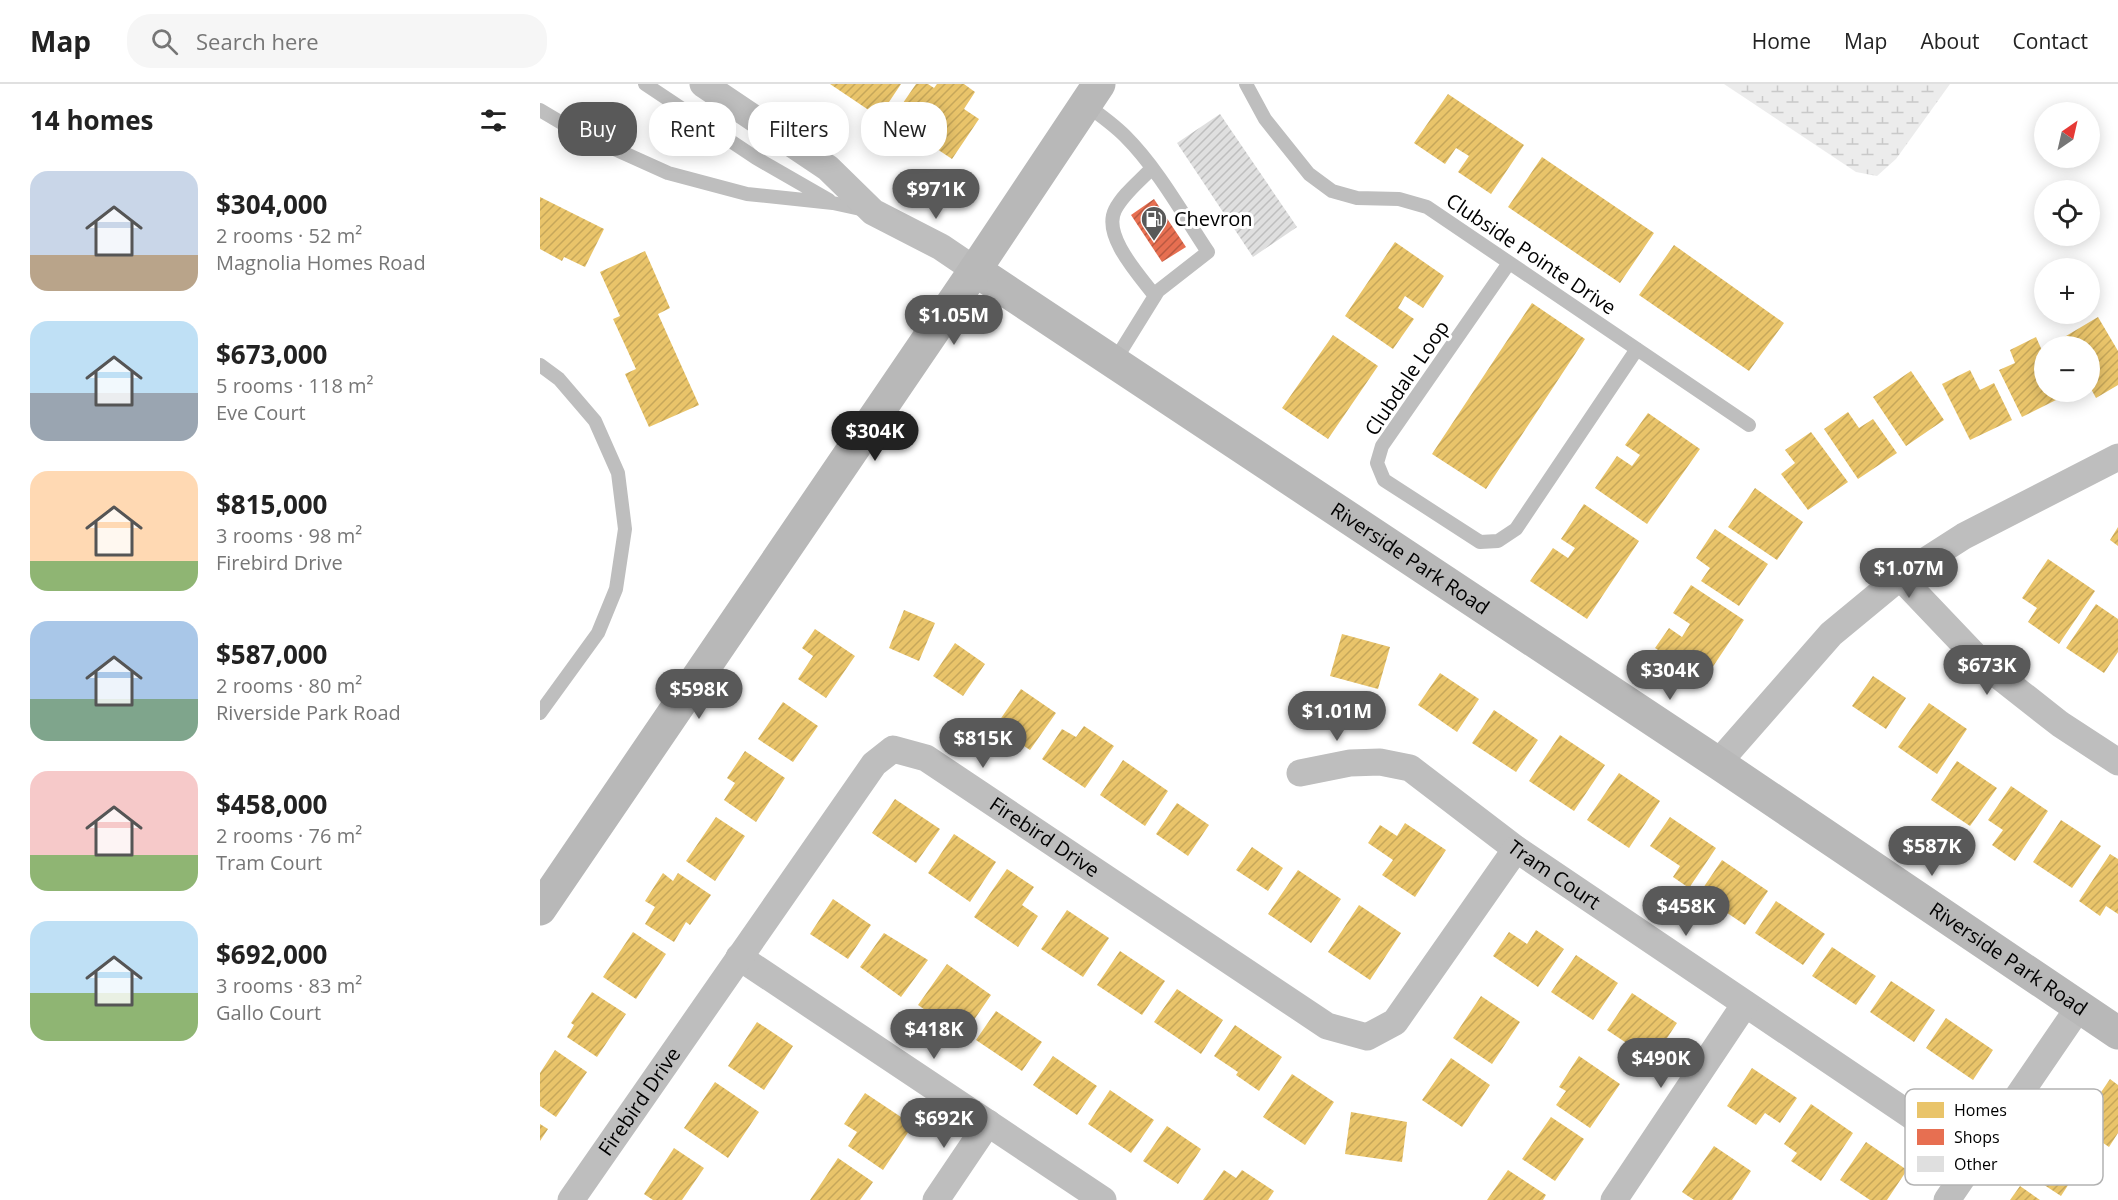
<!DOCTYPE html>
<meta charset="utf-8">
<style>
:root{--surface:#fff;--page:#f6f6f6;--text:#222;--muted:#767676;--line:#e0e0e0;--accent:#595959}
body{margin:0;font-family:"Open Sans",sans-serif;background:var(--page);color:var(--text);height:100vh;display:flex;flex-direction:column;font-size:22px;white-space:nowrap}
*{box-sizing:border-box;margin:0}
p{font-size:20px;color:var(--muted)}
.icon{flex:none;width:33px;height:33px;fill:none;stroke:currentColor;stroke-width:2;stroke-linecap:round;stroke-linejoin:round}
.map{position:relative;flex:1;overflow:hidden}
.sheet{display:flex;flex-direction:column;background:var(--surface);width:540px}
.sheet>*{flex:none}
.banner{position:absolute;left:18px;top:18px;width:570px;height:54px;display:flex;gap:12px}
.needle{width:39px;rotate:34deg}
.tools{position:absolute;left:1494px;top:18px;display:grid;gap:12px}
.tools a{display:grid;place-items:center;width:66px;height:66px;border-radius:50%;background:var(--surface);box-shadow:0 3px 15px #0003;font-size:30px}
.price{position:absolute;translate:-50% -51px;padding:0 14px;border-radius:21px;background:var(--accent);color:#fff;font-size:20px;line-height:39px;filter:drop-shadow(0 2px 3px #0008)}
.price::after{content:'';position:absolute;left:50%;top:36px;width:18px;height:14px;margin-left:-9px;background:inherit;clip-path:polygon(0 0,100% 0,50% 100%)}
.price.selected{background:#222;color:#fff}
ul{padding:0;list-style:none}
li{display:flex;align-items:center;gap:18px;height:150px;padding:0 30px}
li span{display:grid;place-items:center;flex:none;width:168px;height:120px;border-radius:18px;color:#555}
li>.icon{margin-inline-start:auto}
span .icon{width:72px;height:72px;fill:#fffc;stroke-width:1}
li b{font-size:26px}
h2{display:flex;justify-content:space-between;align-items:center;height:72px;padding:0 30px;font-size:26px}
.pill{padding:0 21px;border-radius:24px;background:var(--surface);box-shadow:0 3px 15px #0003;font-size:21px;line-height:54px}
.pill.selected{background:var(--accent);color:#fff}
header{display:flex;align-items:center;gap:36px;box-sizing:border-box;height:84px;padding:0 30px;background:var(--surface);border-bottom:2px solid var(--line)}
header strong{font-size:28px}
nav{display:flex;gap:33px;margin-inline-start:auto;font-size:21px}
.search{width:420px;height:54px;background:var(--page);display:flex;align-items:center;gap:15px;box-sizing:border-box;padding:0 21px;border-radius:24px;color:var(--muted);font-size:22px}
main{display:flex;flex:1;min-height:0}
.map>svg:first-child{display:block}
.wetland{fill:url(#wetland-marsh)}
.homes{fill:url(#homes-hatch)}
.shops{fill:url(#shops-hatch)}
.building{fill:url(#building-hatch)}
.lines{fill:none;stroke-linecap:round;stroke-linejoin:round}
.lane{stroke:#bebebe;stroke-width:14}
.street{stroke:#bebebe;stroke-width:27}
.secondary{stroke:#b8b8b8;stroke-width:33}
.labels{text-anchor:middle;stroke-width:6;stroke-linejoin:round;paint-order:stroke}
.poi-label{font-size:20px;fill:#000;stroke:#fff;text-anchor:start}
.street-label{font-size:20px;fill:#000;stroke:#fff}
.key{fill:#fff;stroke:#b2b2b2;stroke-width:1.5}
.key-label{font-size:16px;fill:#000}
</style>
<header>
<strong>Map</strong>
<div class="search"><svg class="icon" aria-label="search" viewBox="0 0 24 24"><circle cx="10" cy="10" r="6"/><path d="M15 15l6 6"/></svg>Search here</div>
<nav><a>Home</a><a>Map</a><a>About</a><a>Contact</a></nav>
</header>
<main>
<section class="sheet">
<h2>14 homes<svg class="icon" aria-label="filters" viewBox="0 0 24 24"><path d="M4 7h16M4 17h16"/><circle cx="9" cy="7" r="2"/><circle cx="15" cy="17" r="2"/></svg></h2>
<ul>
<li><span style="background:linear-gradient(#c9d6e8 70%,#b9a48a 0)"><svg class="icon" aria-label="home" viewBox="0 0 24 24"><path d="M3 11l9-7 9 7M6 9v11h12V9"/></svg></span><div><b>$304,000</b><p>2 rooms · 52 m²</p><p>Magnolia Homes Road</p></div></li>
<li><span style="background:linear-gradient(#bfe0f5 60%,#9aa5b1 0)"><svg class="icon" aria-label="home" viewBox="0 0 24 24"><path d="M3 11l9-7 9 7M6 9v11h12V9"/></svg></span><div><b>$673,000</b><p>5 rooms · 118 m²</p><p>Eve Court</p></div></li>
<li><span style="background:linear-gradient(#ffd9b3 75%,#8fb573 0)"><svg class="icon" aria-label="home" viewBox="0 0 24 24"><path d="M3 11l9-7 9 7M6 9v11h12V9"/></svg></span><div><b>$815,000</b><p>3 rooms · 98 m²</p><p>Firebird Drive</p></div></li>
<li><span style="background:linear-gradient(#a9c7e8 65%,#7fa58c 0)"><svg class="icon" aria-label="home" viewBox="0 0 24 24"><path d="M3 11l9-7 9 7M6 9v11h12V9"/></svg></span><div><b>$587,000</b><p>2 rooms · 80 m²</p><p>Riverside Park Road</p></div></li>
<li><span style="background:linear-gradient(#f6c9c9 70%,#8fb573 0)"><svg class="icon" aria-label="home" viewBox="0 0 24 24"><path d="M3 11l9-7 9 7M6 9v11h12V9"/></svg></span><div><b>$458,000</b><p>2 rooms · 76 m²</p><p>Tram Court</p></div></li>
<li><span style="background:linear-gradient(#bfe0f5 60%,#8fb573 0)"><svg class="icon" aria-label="home" viewBox="0 0 24 24"><path d="M3 11l9-7 9 7M6 9v11h12V9"/></svg></span><div><b>$692,000</b><p>3 rooms · 83 m²</p><p>Gallo Court</p></div></li>
</ul>
</section>
<div class="map">
<svg width="1578" height="1116" viewBox="0 0 1578 1116">
<defs>
<pattern id="wetland-marsh" width="20" height="14" patternUnits="userSpaceOnUse" patternTransform="scale(1.5)"><rect width="20" height="14" fill="#ececec"/><path d="M1 5h8M5 5V1M11 12h8M15 12V8" fill="none" stroke="#c9c9c9"/></pattern>
<pattern id="homes-hatch" width="6" height="6" patternUnits="userSpaceOnUse" patternTransform="scale(1.5)"><rect width="6" height="6" fill="#e9c46a"/><path d="M-1 1l2-2M0 6l6-6M5 7l2-2" fill="none" stroke="#c6a75a"/></pattern>
<pattern id="shops-hatch" width="6" height="6" patternUnits="userSpaceOnUse" patternTransform="scale(1.5)"><rect width="6" height="6" fill="#e76f51"/><path d="M-1 1l2-2M0 6l6-6M5 7l2-2" fill="none" stroke="#b95941"/></pattern>
<pattern id="building-hatch" width="6" height="6" patternUnits="userSpaceOnUse" patternTransform="scale(1.5)"><rect width="6" height="6" fill="#dfdfdf"/><path d="M-1 1l2-2M0 6l6-6M5 7l2-2" fill="none" stroke="#bebebe"/></pattern>
</defs>
<rect width="100%" height="100%" fill="#fff"/>
<path class="wetland" d="M1184,0H1410L1356,75L1337,92L1316,88Z"/>
<path class="homes" d="M290,0H361L339,33Z
M376,0H388L394,4L397,0H424L435,8L424,25L439,35L412,75L352,35Z
M908,10L984,61L951,110L918,88L929,72L916,64L905,80L874,59Z
M1002,73L1114,149L1080,199L968,123Z
M0,113L64,145L45,183L24,173L22,177L0,165Z
M855,158L904,192L883,224L865,212L858,224L874,235L853,265L805,232Z
M1134,161L1244,239L1209,287L1099,211Z
M105,167L130,224L118,230L159,321L109,343L85,290L96,285L73,235L80,232L60,188Z
M992,219L1045,255L946,405L892,370Z
M1558,233L1578,267V301L1556,314L1550,303V262H1526L1521,255Z
M793,251L838,282L788,355L742,324Z
M1496,253L1504,271V308H1522L1524,312L1482,333L1459,286L1475,279L1470,266Z
M1430,286L1440,306L1454,299L1472,336L1430,356L1402,300Z
M1371,287L1404,336L1366,362L1333,313Z
M1308,328L1319,344L1333,335L1357,369L1318,395L1284,345Z
M1108,329L1160,365L1107,440L1055,404L1077,372L1092,382L1100,371L1085,361Z
M1271,348L1308,398L1268,426L1241,390L1255,379L1245,366Z
M1215,404L1263,438L1237,476L1188,443Z
M1044,420L1099,457L1047,535L990,497L1013,464L1028,474L1035,464L1021,455Z
M1578,443V462L1570,456Z
M1175,445L1228,480L1199,522L1161,497L1170,484L1156,474Z
M1508,475L1555,507L1519,560L1488,538L1497,524L1482,514Z
M1151,501L1204,536L1164,596L1115,564L1129,544L1142,553L1150,540L1133,529Z
M1556,520L1578,535V568L1564,589L1526,564Z
M364,526L395,539L379,577L349,564Z
M275,545L315,572L286,614L258,595L273,572L262,564Z
M802,550L850,563L838,605L790,592Z
M415,559L445,580L423,612L393,592Z
M900,589L939,615L917,648L878,621Z
M1333,592L1366,614L1346,645L1312,622Z
M481,605L516,629L490,666L455,643Z
M243,618L278,642L253,678L218,655Z
M1389,619L1427,645L1397,690L1358,663Z
M954,626L998,656L976,688L932,659Z
M544,642L574,662L545,704L502,675L522,645L536,653Z
M1020,651L1065,681L1034,727L989,697Z
M205,667L245,694L216,738L184,716L195,699L187,694Z
M583,676L628,707L605,742L560,711Z
M1417,677L1457,704L1430,742L1391,716Z
M1079,689L1120,717L1089,764L1047,736Z
M1471,702L1508,727L1475,777L1452,761L1463,746L1448,736Z
M355,715L400,745L376,779L332,749Z
M637,719L669,741L648,772L616,750Z
M176,733L205,752L175,797L146,777Z
M1130,733L1176,764L1149,804L1133,793L1140,782L1110,762Z
M1521,736L1561,762L1532,804L1493,778Z
M865,739L906,766L875,813L842,791L853,776L828,759L840,741L857,752Z
M414,750L456,778L430,818L388,789Z
M712,763L743,784L728,807L696,786Z
M1570,770L1578,775V830L1566,822L1560,832L1539,817Z
M1182,776L1228,807L1205,841L1159,810Z
M467,785L494,803L482,821L498,832L478,863L434,833Z
M758,786L801,815L771,859L728,830Z
M123,789L133,797L138,789L171,811L150,841L146,838L134,858L105,840L115,823L105,817Z
M293,815L331,841L308,875L270,850Z
M1236,817L1285,850L1263,881L1215,849Z
M819,821L861,849L830,896L788,868Z
M527,826L569,854L543,893L501,865Z
M996,846L1024,865L998,903L953,872L969,848L987,860Z
M93,848L126,870L96,915L63,893Z
M344,849L388,876L361,913L320,883Z
M1292,863L1336,892L1316,921L1272,892Z
M580,867L625,897L602,931L557,901Z
M1036,871L1078,899L1053,936L1011,908Z
M407,880L451,911L423,952L378,921Z
M1351,897L1395,926L1374,958L1330,928Z
M637,905L683,936L661,970L614,938Z
M52,908L86,930L57,973L27,953L34,941L31,939Z
M1092,909L1137,939L1119,966L1104,956L1097,966L1067,946Z
M941,912L980,938L952,980L913,954Z
M456,927L502,958L482,987L436,956Z
M1406,934L1453,966L1433,996L1386,964Z
M217,938L253,962L224,1006L188,982Z
M695,941L742,973L719,1007L696,991L698,988L674,972Z
M15,966L47,988L16,1033L0,1022V989Z
M513,972L557,1002L537,1031L493,1001Z
M1039,972L1080,1000L1050,1044L1016,1021L1026,1007L1019,1003Z
M911,974L950,1001L922,1043L882,1016Z
M1212,984L1257,1014L1240,1039L1225,1029L1216,1041L1187,1022Z
M752,990L794,1018L765,1061L723,1033Z
M1570,995L1578,1001V1049L1569,1063L1528,1035L1539,1019L1549,1026Z
M175,998L219,1028L188,1074L144,1044Z
M570,1006L614,1036L591,1069L548,1040Z
M325,1009L373,1041L343,1086L308,1062L317,1048L304,1040Z
M1271,1020L1313,1049L1281,1097L1251,1077L1257,1069L1244,1060Z
M811,1028L867,1038L862,1078L805,1070Z
M1011,1033L1044,1055L1015,1097L982,1075Z
M0,1040L8,1045L0,1057Z
M627,1042L661,1065L638,1100L603,1077Z
M1523,1047L1551,1066L1521,1112L1492,1093Z
M1326,1058L1367,1086L1347,1116H1330L1300,1096Z
M1174,1062L1211,1087L1192,1116H1154L1142,1108Z
M134,1064L164,1084L142,1116H113L104,1110Z
M298,1074L333,1098L320,1116H270Z
M684,1086L696,1094L702,1086L734,1107L728,1116H663Z
M968,1086L1006,1111L1003,1116H947Z
M1480,1102L1500,1116H1470Z"/>
<path class="shops" d="M614,115L646,163L622,178L591,131Z"/>
<path class="building" d="M680,30L757,143L713,173L637,59Z"/>
<g class="lines">
<path class="lane" d="M105,0L216,74L289,116
M706,0L725,35L769,90L792,107L817,114L859,115L887,123L1209,341
M545,20C559,30 573,40 585,52C618,85 642,129 668,168L618,207L574,278
M0,26L37,48L128,89L207,110L293,119L325,126
M612,84C600,97 583,110 575,126C562,152 600,192 615,212
M969,179L842,362L837,379L844,396L940,458L958,457L976,445L1097,265
M0,281L19,295L55,337L78,389L85,445L76,505L58,549L0,629"/>
<g class="street">
<path d="M163,0L288,84L333,128L401,163L435,186"/>
<path d="M1360,493L1441,578L1520,640L1578,678"/>
<path d="M1178,679L1291,550L1360,493L1424,452L1578,373"/>
<path id="s1" d="M760,689L810,679L840,678L870,684L976,765L1434,1074"/>
<path d="M199,873L563,1116"/>
<path id="s2" d="M31,1116L334,680L353,665L386,674L787,942L827,953L855,938L976,765"/>
<path d="M396,1116L448,1039"/>
<path d="M1074,1116L1205,920"/>
<path d="M1407,1116L1539,923"/>
</g>
<g class="secondary">
<path id="s3" d="M435,186L1178,679L1578,949"/>
<path d="M0,825L435,186L559,0"/>
</g>
</g>
<defs>
<g id="fuel-pin" transform="scale(1.35)"><path d="M0 17L-7.5 6A9.5 9.5 0 1 1 7.5 6Z" fill="#595959" stroke="#fff"/><path d="M-5.5-6h7V0h2V4h1.3V-2.5L3-4.5l.8-.8L6-3V5H2.5V1h-1V6h-7ZM-4.2-4.7v3.2H.2V-4.7Z" fill="#fff"/></g>
</defs>
<g fill-rule="evenodd">
<use href="#fuel-pin" x="614" y="135"/>
</g>
<g class="labels">
<g class="poi-label">
<text x="634" y="142">Chevron</text>
</g>
<g class="street-label">
<text transform="translate(991 170) rotate(34)" y="7">Clubside Pointe Drive</text>
<text transform="translate(867 294) rotate(-56)" y="7">Clubdale Loop</text>
<text dy="7" stroke="none"><textPath href="#s3" startOffset="522">Riverside Park Road</textPath></text>
<text dy="7" stroke="none"><textPath href="#s2" startOffset="732">Firebird Drive</textPath></text>
<text dy="7" stroke="none"><textPath href="#s1" startOffset="291">Tram Court</textPath></text>
<text dy="7" stroke="none"><textPath href="#s3" startOffset="1242">Riverside Park Road</textPath></text>
<text dy="7" stroke="none"><textPath href="#s2" startOffset="120">Firebird Drive</textPath></text>
</g>
</g>
<rect x="1365" y="1005" width="198" height="96" rx="9" class="key"/>
<rect x="1377" y="1018" width="27" height="16" fill="#e9c46a"/>
<rect x="1377" y="1045" width="27" height="16" fill="#e76f51"/>
<rect x="1377" y="1072" width="27" height="16" fill="#dfdfdf"/>
<g class="key-label">
<text x="1414" y="1032">Homes</text>
<text x="1414" y="1059">Shops</text>
<text x="1414" y="1086">Other</text>
</g>
</svg>
<div class="tools">
<a><svg class="needle" viewBox="-14 -14 28 28"><path d="M0-13l5 13h-10z" fill="#e53935"/><path d="M0 13l5-13h-10z" fill="#767676"/></svg></a>
<a><svg class="icon" aria-label="locate" viewBox="0 0 24 24"><circle cx="12" cy="12" r="6"/><path d="M12 2v4M12 18v4M2 12h4M18 12h4"/></svg></a>
<a>+</a>
<a>−</a>
</div>
<b class="price" style="left:396px;top:136px">$971K</b>
<b class="price" style="left:414px;top:262px">$1.05M</b>
<b class="price selected" style="left:335px;top:378px">$304K</b>
<b class="price" style="left:1369px;top:515px">$1.07M</b>
<b class="price" style="left:1447px;top:612px">$673K</b>
<b class="price" style="left:1130px;top:617px">$304K</b>
<b class="price" style="left:159px;top:636px">$598K</b>
<b class="price" style="left:797px;top:658px">$1.01M</b>
<b class="price" style="left:443px;top:685px">$815K</b>
<b class="price" style="left:1392px;top:793px">$587K</b>
<b class="price" style="left:1146px;top:853px">$458K</b>
<b class="price" style="left:394px;top:976px">$418K</b>
<b class="price" style="left:1121px;top:1005px">$490K</b>
<b class="price" style="left:404px;top:1065px">$692K</b>
<div class="banner">
<a class="pill selected">Buy</a>
<a class="pill">Rent</a>
<a class="pill">Filters</a>
<a class="pill">New</a>
</div>
</div>
</main>
